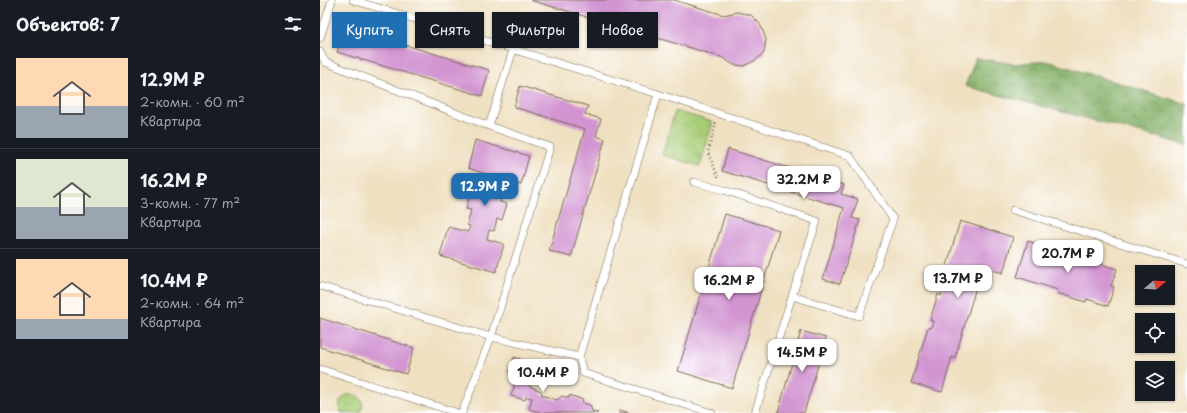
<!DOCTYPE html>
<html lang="ru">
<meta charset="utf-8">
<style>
:root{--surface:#171b24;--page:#20242c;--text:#f1f3f6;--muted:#9ea1a6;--line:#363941;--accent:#1f6fb2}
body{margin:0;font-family:"Playpen Sans",sans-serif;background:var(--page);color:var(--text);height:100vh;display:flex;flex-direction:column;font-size:15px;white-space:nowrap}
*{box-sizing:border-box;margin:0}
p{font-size:13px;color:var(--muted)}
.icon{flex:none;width:22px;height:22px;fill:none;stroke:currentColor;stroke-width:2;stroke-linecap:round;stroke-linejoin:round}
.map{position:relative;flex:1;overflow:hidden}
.panel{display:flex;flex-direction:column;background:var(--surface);width:320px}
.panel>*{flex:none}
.guide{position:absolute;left:12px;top:12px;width:380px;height:36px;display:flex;gap:8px}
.needle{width:26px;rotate:72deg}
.fabs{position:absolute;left:815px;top:265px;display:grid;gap:8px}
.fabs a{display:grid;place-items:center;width:40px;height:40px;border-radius:0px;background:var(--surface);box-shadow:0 1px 3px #0004;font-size:20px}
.price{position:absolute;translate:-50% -34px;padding:0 9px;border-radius:8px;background:#fff;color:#222;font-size:13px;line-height:26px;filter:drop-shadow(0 1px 2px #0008)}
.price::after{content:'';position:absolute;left:50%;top:24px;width:12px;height:9px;margin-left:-6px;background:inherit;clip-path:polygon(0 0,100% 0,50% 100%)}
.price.on{background:var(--accent);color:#fff}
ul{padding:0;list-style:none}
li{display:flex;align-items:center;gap:12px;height:100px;padding:0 16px}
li+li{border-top:1px solid var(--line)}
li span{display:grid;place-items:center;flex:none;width:112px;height:80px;border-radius:0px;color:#555}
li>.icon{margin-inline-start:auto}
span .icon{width:48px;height:48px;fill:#fffc;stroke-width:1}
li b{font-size:17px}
h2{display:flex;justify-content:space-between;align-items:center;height:48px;padding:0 16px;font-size:17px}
.chip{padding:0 14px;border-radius:0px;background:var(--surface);box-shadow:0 1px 3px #0004;font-size:14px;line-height:36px}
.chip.on{background:var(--accent);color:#fff}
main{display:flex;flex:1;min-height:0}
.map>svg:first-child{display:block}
.forest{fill:url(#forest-crowns);stroke:#606d43}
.park{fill:url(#park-tufts);stroke:#717c4a}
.building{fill:#d295d1}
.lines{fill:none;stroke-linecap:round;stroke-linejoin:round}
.lane-casing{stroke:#7a6a57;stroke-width:8}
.path{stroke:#7a6a57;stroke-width:2.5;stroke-dasharray:1 3;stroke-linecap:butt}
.lane{stroke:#fff;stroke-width:7}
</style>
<main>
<section class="panel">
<h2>Объектов: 7<svg class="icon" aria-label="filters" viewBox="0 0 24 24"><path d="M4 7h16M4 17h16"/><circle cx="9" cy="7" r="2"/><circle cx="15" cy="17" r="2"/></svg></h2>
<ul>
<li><span style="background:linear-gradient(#ffd9b3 60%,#9aa5b1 0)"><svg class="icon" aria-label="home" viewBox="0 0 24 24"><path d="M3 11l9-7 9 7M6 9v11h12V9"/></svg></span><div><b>12.9M ₽</b><p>2-комн. · 60 m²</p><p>Квартира</p></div></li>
<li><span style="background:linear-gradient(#dfe7d0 60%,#9aa5b1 0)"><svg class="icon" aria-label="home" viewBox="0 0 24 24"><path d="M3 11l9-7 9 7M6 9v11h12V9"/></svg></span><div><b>16.2M ₽</b><p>3-комн. · 77 m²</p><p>Квартира</p></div></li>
<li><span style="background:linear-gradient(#ffd9b3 75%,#9aa5b1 0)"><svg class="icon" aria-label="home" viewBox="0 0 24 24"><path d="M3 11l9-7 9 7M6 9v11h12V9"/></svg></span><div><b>10.4M ₽</b><p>2-комн. · 64 m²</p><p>Квартира</p></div></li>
</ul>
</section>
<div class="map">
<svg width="867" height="413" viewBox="0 0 867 413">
<defs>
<pattern id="forest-crowns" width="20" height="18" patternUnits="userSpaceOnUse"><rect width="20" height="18" fill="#85b068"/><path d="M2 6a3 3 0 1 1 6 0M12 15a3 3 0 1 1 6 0" fill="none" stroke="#6e8f55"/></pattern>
<pattern id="park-tufts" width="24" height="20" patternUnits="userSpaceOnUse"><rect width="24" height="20" fill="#a7cd77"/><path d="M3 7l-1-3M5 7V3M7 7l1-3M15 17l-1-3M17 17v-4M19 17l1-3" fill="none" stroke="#91b066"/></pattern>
</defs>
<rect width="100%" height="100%" fill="#fff"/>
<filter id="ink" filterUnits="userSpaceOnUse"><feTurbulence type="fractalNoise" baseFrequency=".025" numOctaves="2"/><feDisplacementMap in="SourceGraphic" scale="8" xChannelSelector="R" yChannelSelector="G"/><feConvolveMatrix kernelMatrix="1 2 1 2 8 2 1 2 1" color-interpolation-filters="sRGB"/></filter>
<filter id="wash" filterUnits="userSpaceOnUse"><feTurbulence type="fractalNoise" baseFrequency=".012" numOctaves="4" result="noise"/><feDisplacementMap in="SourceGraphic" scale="16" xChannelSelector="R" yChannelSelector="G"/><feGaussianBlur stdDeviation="0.9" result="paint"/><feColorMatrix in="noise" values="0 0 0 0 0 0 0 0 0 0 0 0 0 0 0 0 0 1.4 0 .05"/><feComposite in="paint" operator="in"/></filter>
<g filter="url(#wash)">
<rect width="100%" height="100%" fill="#efe0c1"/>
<path class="forest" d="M656,58L694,64L727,61L867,104V145L645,86Z"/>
<path class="park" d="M355,111L393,122L380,166L342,155Z
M31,394C41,395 46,404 40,413H22C16,404 21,396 31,394Z"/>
<g id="blocks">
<path class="building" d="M210,0H354L404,15L417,12L431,15L440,24L446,39L444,53L436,60L424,66L414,65L401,57Z
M25,27L169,70L162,96L17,52Z
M200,86L268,106L265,114L281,119L276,136L285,139L251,257L229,251L265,129L194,107Z
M155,140L209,156L201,185L179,179L177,187L184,189L180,202L187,204L182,220L177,219L174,231L169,230L167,239L184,244L176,272L120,256L128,227L148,232L150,226L147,225L151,210L146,209L150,194L156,195L160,182L164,183L166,174L148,168Z
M408,149L524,185L521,194L538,199L532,218L540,220L520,284L503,279L524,208L402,171Z
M405,214L459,230L412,388L358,371Z
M640,221L693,237L683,273L662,267L635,358L632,357L622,392L591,383L608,327L611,328L613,321L610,320L618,294L621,296L626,280L623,279Z
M708,241L797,269L791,286L794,287L788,306L767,299L766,302L737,293L738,290L697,277Z
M0,318L94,348L86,374L0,347Z
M481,331L506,338L484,413H458Z
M194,357L216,365L209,386L221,391L222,395L237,400L242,396L249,398L250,395L263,400L262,403L270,405L272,411L278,413H222L209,409L212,398L206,397L205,400L191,396L196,381L199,382L201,376L189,372Z
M300,410L310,413H299Z"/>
</g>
</g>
<g filter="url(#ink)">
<use href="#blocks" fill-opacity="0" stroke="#7a6a57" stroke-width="1"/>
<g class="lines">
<g class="lane-casing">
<path id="lane" d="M33,0L338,94L530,156L573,219L539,316L472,296L435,413
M0,38L12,0
M0,52L5,62L169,126L230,147L171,337L142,413
M169,126L193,50
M374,182L404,190L497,221L472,296
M693,210L867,264
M0,286L171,337L259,357L263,373L392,413
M259,357L338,94
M0,369L138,413"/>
</g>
<path class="path" d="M396,123L388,152L399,179"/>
<use href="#lane" class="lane"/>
</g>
</g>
</svg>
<div class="fabs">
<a><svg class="needle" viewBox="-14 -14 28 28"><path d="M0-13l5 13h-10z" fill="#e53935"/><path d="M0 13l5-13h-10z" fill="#9ea1a6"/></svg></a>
<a><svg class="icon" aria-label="locate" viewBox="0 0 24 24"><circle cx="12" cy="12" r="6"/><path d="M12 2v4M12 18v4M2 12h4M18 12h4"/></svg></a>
<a><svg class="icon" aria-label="layers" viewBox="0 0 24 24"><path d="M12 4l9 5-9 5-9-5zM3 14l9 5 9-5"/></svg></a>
</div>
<b class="price" style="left:484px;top:200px">32.2M ₽</b>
<b class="price on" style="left:165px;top:207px">12.9M ₽</b>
<b class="price" style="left:748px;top:274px">20.7M ₽</b>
<b class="price" style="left:638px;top:299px">13.7M ₽</b>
<b class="price" style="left:409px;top:301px">16.2M ₽</b>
<b class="price" style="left:482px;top:373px">14.5M ₽</b>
<b class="price" style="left:223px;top:393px">10.4M ₽</b>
<div class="guide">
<a class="chip on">Купить</a>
<a class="chip">Снять</a>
<a class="chip">Фильтры</a>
<a class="chip">Новое</a>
</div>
</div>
</main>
